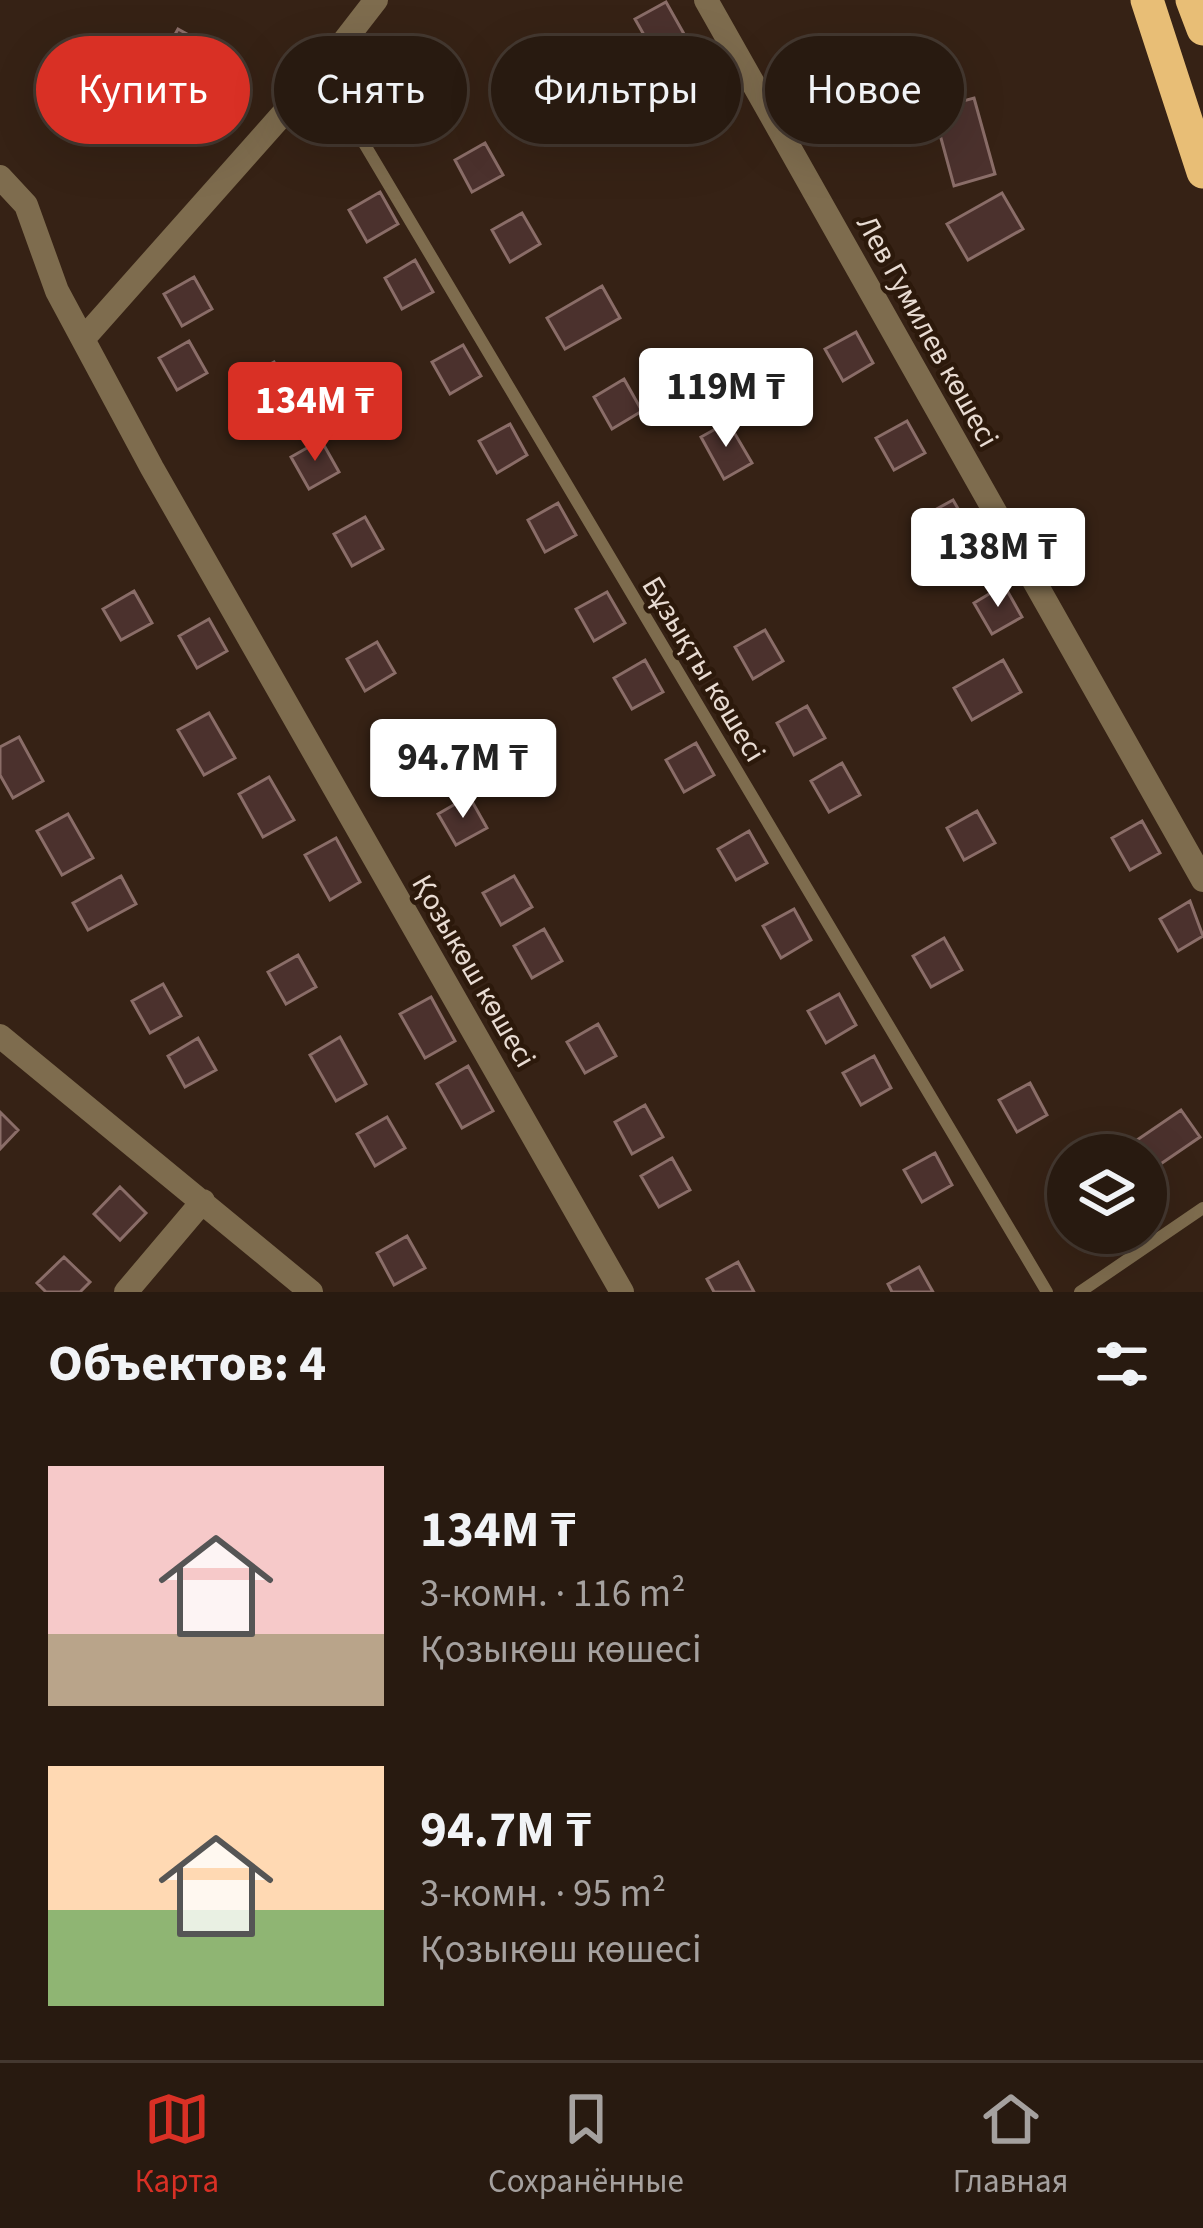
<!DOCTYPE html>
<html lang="ru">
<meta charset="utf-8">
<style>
:root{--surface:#281a10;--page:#302319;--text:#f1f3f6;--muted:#a5a19f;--line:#443830;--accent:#d93025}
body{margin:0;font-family:"Source Sans 3",sans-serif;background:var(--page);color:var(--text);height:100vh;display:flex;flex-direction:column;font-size:45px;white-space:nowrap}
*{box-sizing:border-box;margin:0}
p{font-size:39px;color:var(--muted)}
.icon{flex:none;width:66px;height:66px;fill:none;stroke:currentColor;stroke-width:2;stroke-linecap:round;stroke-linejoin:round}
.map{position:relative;height:1292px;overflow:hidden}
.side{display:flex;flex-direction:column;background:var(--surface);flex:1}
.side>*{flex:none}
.banner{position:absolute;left:36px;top:36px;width:1131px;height:108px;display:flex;gap:24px}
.controls{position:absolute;left:1047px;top:1134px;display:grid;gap:24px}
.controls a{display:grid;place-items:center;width:120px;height:120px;border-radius:50%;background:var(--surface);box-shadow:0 12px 48px #0002,0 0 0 3px var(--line);font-size:60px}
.price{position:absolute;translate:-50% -102px;padding:0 27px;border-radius:12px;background:#fff;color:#222;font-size:39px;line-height:78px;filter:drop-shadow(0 3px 6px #0008)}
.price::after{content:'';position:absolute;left:50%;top:72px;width:36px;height:27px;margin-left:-18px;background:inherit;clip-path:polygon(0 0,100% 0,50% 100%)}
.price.current{background:var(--accent);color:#fff}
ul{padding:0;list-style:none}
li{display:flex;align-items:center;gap:36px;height:300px;padding:0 48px}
li span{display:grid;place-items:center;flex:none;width:336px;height:240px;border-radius:0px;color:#555}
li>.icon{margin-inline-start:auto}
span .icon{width:144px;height:144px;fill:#fffc;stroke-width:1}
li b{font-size:51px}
h2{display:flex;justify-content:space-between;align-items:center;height:144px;padding:0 48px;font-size:51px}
.pill{padding:0 42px;border-radius:54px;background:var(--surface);box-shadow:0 12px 48px #0002,0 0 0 3px var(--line);font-size:42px;line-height:108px}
.pill.current{background:var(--accent);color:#fff}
.menu{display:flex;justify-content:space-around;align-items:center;height:168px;border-top:3px solid var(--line);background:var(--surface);font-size:33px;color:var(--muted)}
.menu a{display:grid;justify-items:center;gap:6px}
.menu .current{color:var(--accent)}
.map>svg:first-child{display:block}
.building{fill:#4b312d;stroke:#8a6d68;stroke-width:3}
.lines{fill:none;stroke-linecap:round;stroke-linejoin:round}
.service{stroke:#7e6c4e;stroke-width:12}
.minor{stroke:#7e6c4e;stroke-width:24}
.trunk{stroke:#e8be76;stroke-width:33}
.labels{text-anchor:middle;stroke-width:9;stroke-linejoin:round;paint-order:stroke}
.street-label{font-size:30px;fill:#e8dbd2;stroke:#2c190b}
</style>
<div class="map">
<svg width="1203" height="1292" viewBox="0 0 1203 1292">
<rect width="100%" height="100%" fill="#362215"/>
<path class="building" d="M666,2L684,34L653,51L635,19Z
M178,29L207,45L191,73L162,58Z
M915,63L925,82L853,121L843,102Z
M974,98L995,174L954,186L933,109Z
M485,143L503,175L472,192L455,160Z
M380,192L398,224L367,242L349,210Z
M1002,193L1023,229L968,260L947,224Z
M522,213L540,244L510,262L492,230Z
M415,260L433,292L402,309L385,278Z
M194,277L212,309L182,326L164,294Z
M602,286L620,318L565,349L547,318Z
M856,332L873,363L843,381L825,349Z
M189,341L207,373L177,390L159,358Z
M463,345L481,376L450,394L432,362Z
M274,362L291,394L261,411L243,379Z
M624,379L642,411L612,429L594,397Z
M907,421L925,453L894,470L876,438Z
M728,422L752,463L724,479L701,437Z
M510,424L527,455L497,473L479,441Z
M321,440L339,472L309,489L291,457Z
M953,500L971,531L940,549L922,517Z
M558,503L576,535L545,552L528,520Z
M365,517L383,549L352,566L334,534Z
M1004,585L1022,617L992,634L974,603Z
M134,591L152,623L121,640L103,609Z
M607,592L625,623L594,641L576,609Z
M209,619L227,651L197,668L179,636Z
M765,630L783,661L753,679L735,647Z
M377,642L395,673L365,691L347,659Z
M645,660L663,692L632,709L614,678Z
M1003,660L1021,692L972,720L954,688Z
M807,706L825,738L794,755L777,723Z
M209,713L235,758L204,775L178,730Z
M423,722L441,754L411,771L393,739Z
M19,737L43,781L13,798L0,775V747Z
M696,743L714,775L684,792L666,760Z
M842,763L860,795L829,812L811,781Z
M269,777L294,820L263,837L239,794Z
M469,796L487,828L456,845L438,814Z
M977,811L995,843L964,860L947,828Z
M68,814L93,858L62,875L37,831Z
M1142,821L1160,853L1130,870L1112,838Z
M749,831L767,863L736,880L718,849Z
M336,838L360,882L330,900L305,855Z
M121,876L136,904L88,930L73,903Z
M514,876L532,907L501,925L483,893Z
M1190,901L1203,936L1178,951L1160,919Z
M794,909L811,940L781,958L763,926Z
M544,929L562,961L532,978L514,946Z
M944,938L962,970L931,987L913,956Z
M298,955L316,987L286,1004L268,972Z
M163,984L181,1016L150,1033L132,1001Z
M839,994L856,1025L826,1043L808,1011Z
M431,997L455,1041L425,1058L400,1014Z
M598,1024L616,1056L585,1073L567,1042Z
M340,1037L366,1084L336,1101L310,1055Z
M198,1038L216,1070L185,1087L168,1056Z
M874,1056L891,1088L861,1105L843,1073Z
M468,1066L493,1111L462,1128L437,1084Z
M1030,1083L1047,1115L1017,1132L999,1100Z
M645,1105L663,1137L632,1154L615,1122Z
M1181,1110L1200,1137L1146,1174V1155H1115Z
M0,1112L18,1130L0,1149Z
M387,1117L405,1148L375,1166L357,1134Z
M935,1153L952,1185L922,1202L904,1170Z
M672,1158L690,1190L659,1207L641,1176Z
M120,1187L146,1213L120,1240L94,1214Z
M407,1236L425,1268L394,1285L377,1253Z
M64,1257L90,1282L80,1292H46L37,1283Z
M738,1262L754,1292H714L707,1279Z
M919,1267L933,1292H892L888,1284Z"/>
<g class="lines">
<path class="service" d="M321,71L1047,1292
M1080,1292L1203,1208"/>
<path class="minor" d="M706,0L1203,880
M0,177L26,205L57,291L152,468L622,1292
M84,338L321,71L376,0
M0,1036L311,1292
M126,1292L203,1201"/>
<path class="trunk" d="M1147,0L1203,172
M1192,0L1203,29"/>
</g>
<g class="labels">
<g class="street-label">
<text transform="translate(928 331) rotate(61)" y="10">Лев Гумилев көшесі</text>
<text transform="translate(704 669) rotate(59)" y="10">Бұзықты көшесі</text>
<text transform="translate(474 971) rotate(60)" y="10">Қозыкөш көшесі</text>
</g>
</g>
</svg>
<div class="controls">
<a><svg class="icon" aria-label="layers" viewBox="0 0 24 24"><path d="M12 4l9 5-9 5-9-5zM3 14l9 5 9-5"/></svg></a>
</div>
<b class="price" style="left:726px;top:450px">119M ₸</b>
<b class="price current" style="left:315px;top:464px">134M ₸</b>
<b class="price" style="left:998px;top:610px">138M ₸</b>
<b class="price" style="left:463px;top:821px">94.7M ₸</b>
<div class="banner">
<a class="pill current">Купить</a>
<a class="pill">Снять</a>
<a class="pill">Фильтры</a>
<a class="pill">Новое</a>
</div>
</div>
<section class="side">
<h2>Объектов: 4<svg class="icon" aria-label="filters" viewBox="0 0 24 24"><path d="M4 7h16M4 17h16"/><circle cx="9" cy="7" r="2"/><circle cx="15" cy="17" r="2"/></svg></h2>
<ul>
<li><span style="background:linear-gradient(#f6c9c9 70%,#b9a48a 0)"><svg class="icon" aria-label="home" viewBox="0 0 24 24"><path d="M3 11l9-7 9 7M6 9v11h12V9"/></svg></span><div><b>134M ₸</b><p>3-комн. · 116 m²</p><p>Қозыкөш көшесі</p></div></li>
<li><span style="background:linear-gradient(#ffd9b3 60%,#8fb573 0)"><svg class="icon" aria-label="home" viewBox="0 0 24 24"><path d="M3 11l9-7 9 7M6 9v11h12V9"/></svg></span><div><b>94.7M ₸</b><p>3-комн. · 95 m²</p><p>Қозыкөш көшесі</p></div></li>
</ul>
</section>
<nav class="menu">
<a class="current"><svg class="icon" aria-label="map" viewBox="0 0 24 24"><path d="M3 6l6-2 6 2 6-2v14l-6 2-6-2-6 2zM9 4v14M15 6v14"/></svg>Карта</a>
<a><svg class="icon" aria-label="saved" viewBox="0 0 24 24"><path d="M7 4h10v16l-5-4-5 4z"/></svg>Сохранённые</a>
<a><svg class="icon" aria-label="home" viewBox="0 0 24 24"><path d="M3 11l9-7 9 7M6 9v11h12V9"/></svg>Главная</a>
</nav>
